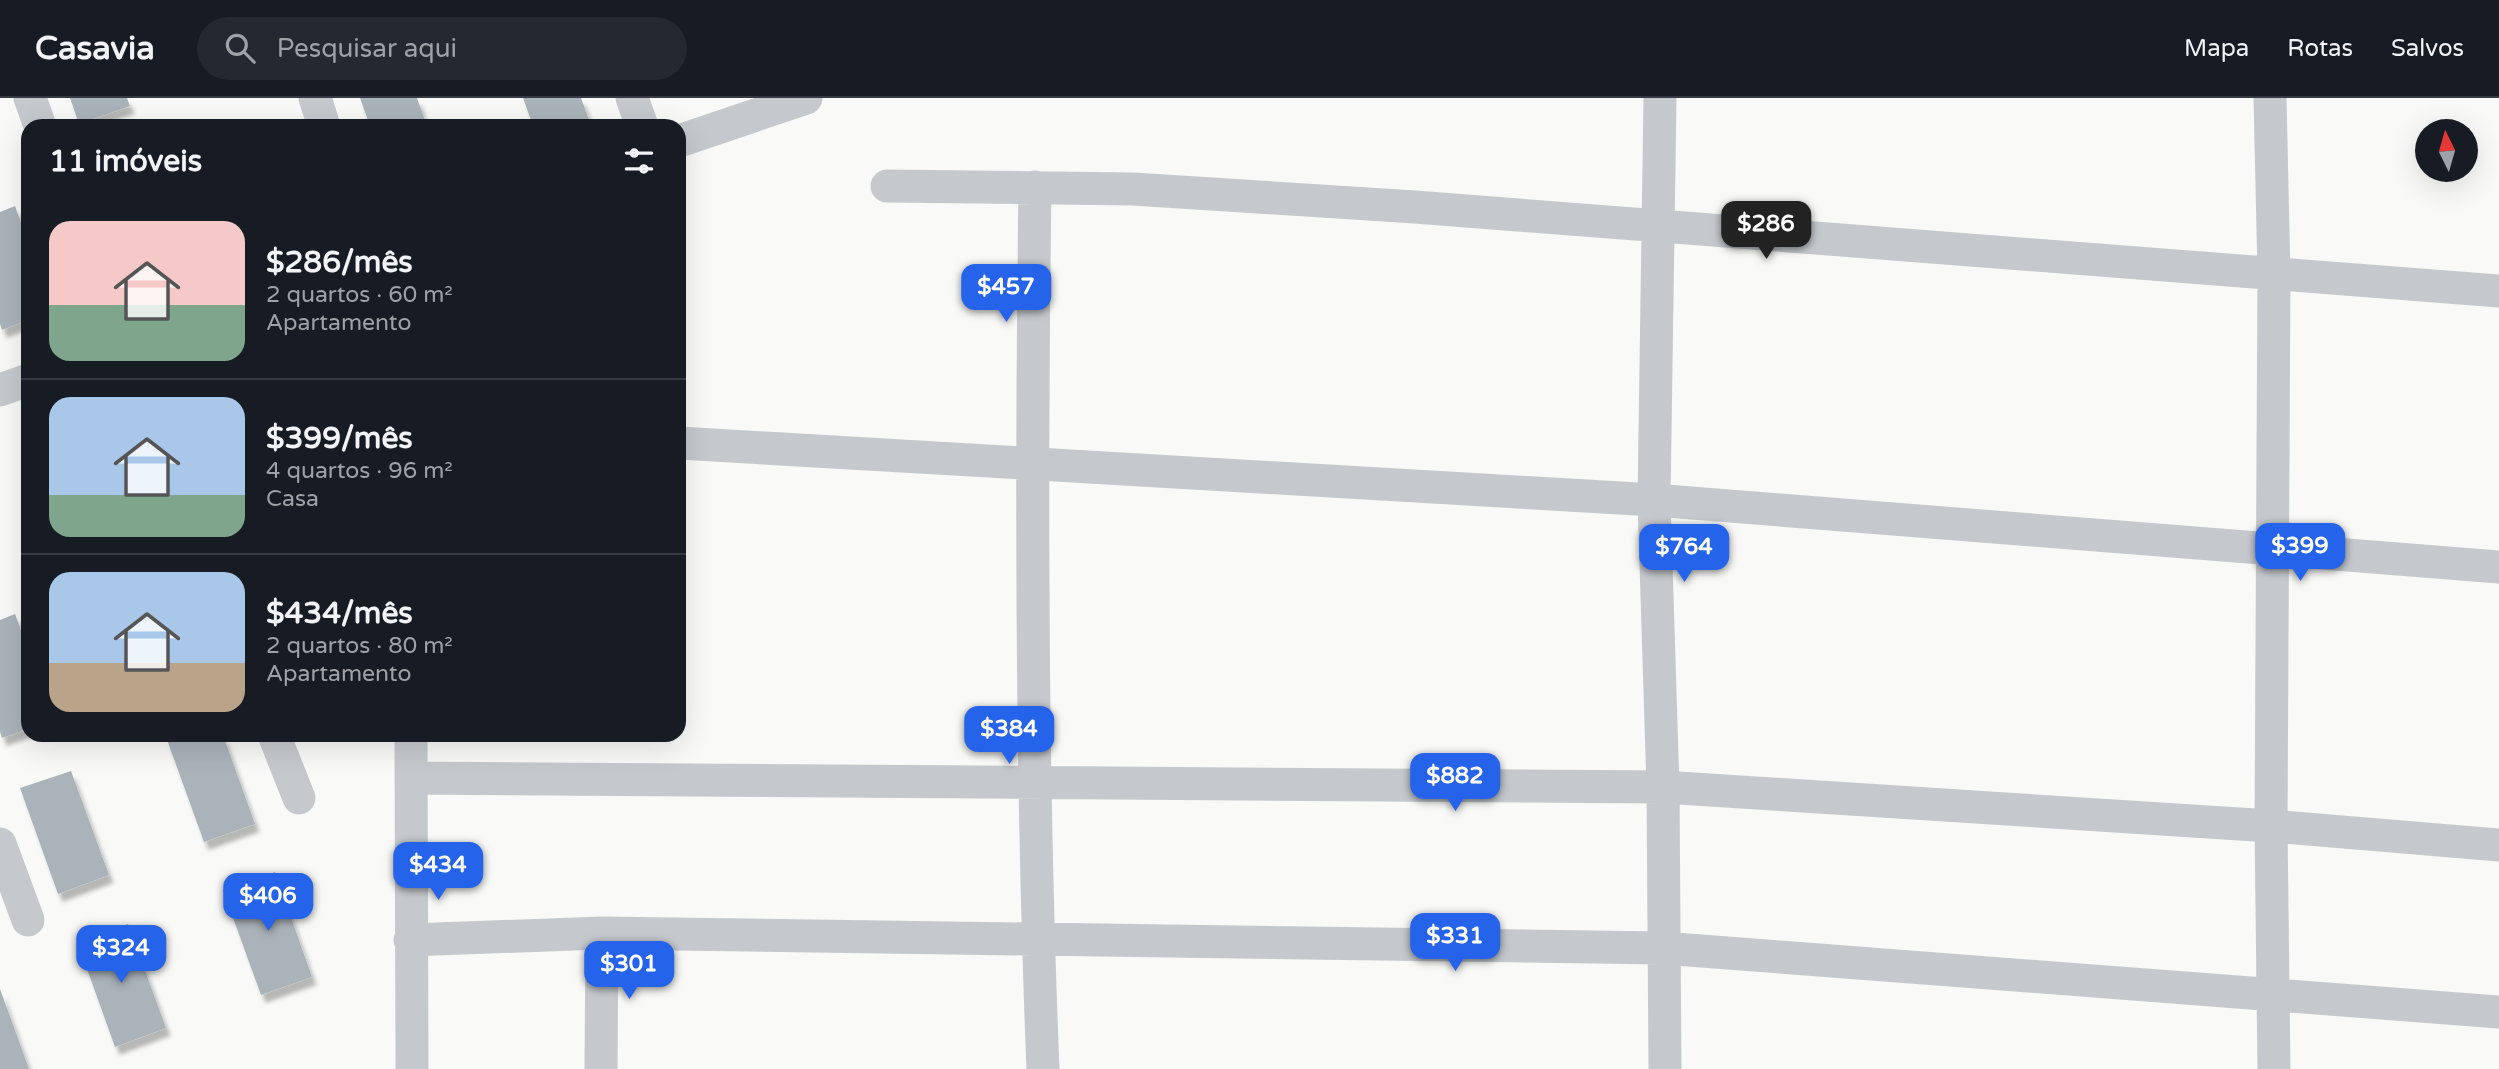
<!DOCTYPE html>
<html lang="pt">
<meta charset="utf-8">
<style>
:root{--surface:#171b24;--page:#242831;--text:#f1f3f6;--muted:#9ea1a6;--line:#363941;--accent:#2563eb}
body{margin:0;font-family:"Varela Round",sans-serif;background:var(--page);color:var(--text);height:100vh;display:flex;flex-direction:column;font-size:26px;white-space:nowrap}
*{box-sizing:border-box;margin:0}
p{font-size:23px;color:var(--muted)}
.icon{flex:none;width:38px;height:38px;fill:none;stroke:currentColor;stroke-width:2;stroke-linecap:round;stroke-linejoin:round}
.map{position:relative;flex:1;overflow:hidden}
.details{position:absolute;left:21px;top:21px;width:665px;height:623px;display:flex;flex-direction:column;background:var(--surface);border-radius:21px;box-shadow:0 7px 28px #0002}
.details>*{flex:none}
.needle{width:46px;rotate:355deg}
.fabs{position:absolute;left:2415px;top:21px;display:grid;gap:14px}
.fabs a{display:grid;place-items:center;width:63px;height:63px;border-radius:50%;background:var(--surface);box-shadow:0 7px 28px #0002;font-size:35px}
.price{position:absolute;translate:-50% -60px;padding:0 16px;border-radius:14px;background:var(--accent);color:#fff;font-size:23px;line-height:46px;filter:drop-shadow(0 2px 4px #0008)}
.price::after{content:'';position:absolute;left:50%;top:42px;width:21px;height:16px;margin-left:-10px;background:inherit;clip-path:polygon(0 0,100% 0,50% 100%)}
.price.active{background:#222;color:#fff}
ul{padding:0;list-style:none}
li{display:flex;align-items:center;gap:21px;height:175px;padding:0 28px}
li+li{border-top:2px solid var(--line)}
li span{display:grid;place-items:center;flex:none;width:196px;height:140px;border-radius:21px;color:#555}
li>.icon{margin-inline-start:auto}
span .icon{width:84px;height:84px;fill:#fffc;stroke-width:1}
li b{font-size:30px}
h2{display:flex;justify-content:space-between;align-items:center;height:84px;padding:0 28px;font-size:30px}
header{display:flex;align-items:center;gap:42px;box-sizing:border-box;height:98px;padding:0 35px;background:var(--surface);border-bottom:2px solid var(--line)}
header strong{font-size:33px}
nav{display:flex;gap:38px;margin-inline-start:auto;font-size:24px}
.search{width:490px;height:63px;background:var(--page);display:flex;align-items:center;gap:18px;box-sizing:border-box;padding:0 24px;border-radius:38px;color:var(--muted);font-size:26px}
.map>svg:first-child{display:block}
.building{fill:#abb3ba;filter:url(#shadow)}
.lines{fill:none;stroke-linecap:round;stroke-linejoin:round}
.street{stroke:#c5c9cd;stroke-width:33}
</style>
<header>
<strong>Casavia</strong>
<div class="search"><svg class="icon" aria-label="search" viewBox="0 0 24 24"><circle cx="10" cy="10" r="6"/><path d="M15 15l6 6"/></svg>Pesquisar aqui</div>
<nav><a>Mapa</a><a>Rotas</a><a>Salvos</a></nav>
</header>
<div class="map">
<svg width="2499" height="971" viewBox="0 0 2499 971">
<defs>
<filter id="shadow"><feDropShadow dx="4.5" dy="8" stdDeviation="2" flood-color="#0004"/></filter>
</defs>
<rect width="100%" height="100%" fill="#f9faf7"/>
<path class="building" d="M70,0H127L130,8L79,26Z
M360,0H417L427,28H370Z
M523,0H581L589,22L572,28H533Z
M15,108L28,144V222L2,232L0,226V114Z
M15,516L28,551V631L2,640L0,634V522Z
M173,637H223L255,726L204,744L166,639Z
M71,673L109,777L58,796L20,690Z
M275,774L312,879L261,897L223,792Z
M128,826L166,930L115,949L77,843Z
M0,891L29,971H0Z"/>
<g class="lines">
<path class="street" d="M30,0L40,28
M315,0L324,28
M632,0L642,28
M1660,0L1654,402L1663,689L1665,971
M2270,0L2274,176L2271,728L2274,971
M679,43L806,0
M887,88L1133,91L1415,109L2499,193
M1035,89C1031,383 1031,677 1043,971
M0,292L28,282
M679,345L1654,402L2499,469
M274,637L299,700
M411,637L412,971
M411,680L1663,689L2271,728L2499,747
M0,746L28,822
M410,842L602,835L1662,850L2499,914
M601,971L602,835"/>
</g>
</svg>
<div class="fabs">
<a><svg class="needle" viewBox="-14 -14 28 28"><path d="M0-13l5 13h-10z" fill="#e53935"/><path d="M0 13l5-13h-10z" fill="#9ea1a6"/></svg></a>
</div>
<b class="price active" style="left:1766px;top:163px">$286</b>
<b class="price" style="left:1006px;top:226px">$457</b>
<b class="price" style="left:2300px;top:485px">$399</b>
<b class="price" style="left:1684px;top:486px">$764</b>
<b class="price" style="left:1009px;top:668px">$384</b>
<b class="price" style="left:1455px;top:715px">$882</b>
<b class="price" style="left:438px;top:804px">$434</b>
<b class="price" style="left:268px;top:835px">$406</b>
<b class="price" style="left:1455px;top:875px">$331</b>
<b class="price" style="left:121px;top:887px">$324</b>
<b class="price" style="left:629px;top:903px">$301</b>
<section class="details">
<h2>11 imóveis<svg class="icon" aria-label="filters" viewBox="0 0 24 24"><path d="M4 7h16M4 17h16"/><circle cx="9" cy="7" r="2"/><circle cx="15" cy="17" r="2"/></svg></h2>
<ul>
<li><span style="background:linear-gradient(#f6c9c9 60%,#7fa58c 0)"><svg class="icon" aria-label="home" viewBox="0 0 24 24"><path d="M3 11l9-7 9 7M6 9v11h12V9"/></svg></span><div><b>$286/mês</b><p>2 quartos · 60 m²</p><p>Apartamento</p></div></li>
<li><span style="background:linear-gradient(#a9c7e8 70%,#7fa58c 0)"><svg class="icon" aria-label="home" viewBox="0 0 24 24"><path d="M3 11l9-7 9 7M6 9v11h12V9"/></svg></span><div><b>$399/mês</b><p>4 quartos · 96 m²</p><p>Casa</p></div></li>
<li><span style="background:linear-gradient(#a9c7e8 65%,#b9a48a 0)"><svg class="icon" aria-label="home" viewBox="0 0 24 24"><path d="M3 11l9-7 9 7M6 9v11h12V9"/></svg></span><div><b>$434/mês</b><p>2 quartos · 80 m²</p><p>Apartamento</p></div></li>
</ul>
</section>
</div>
